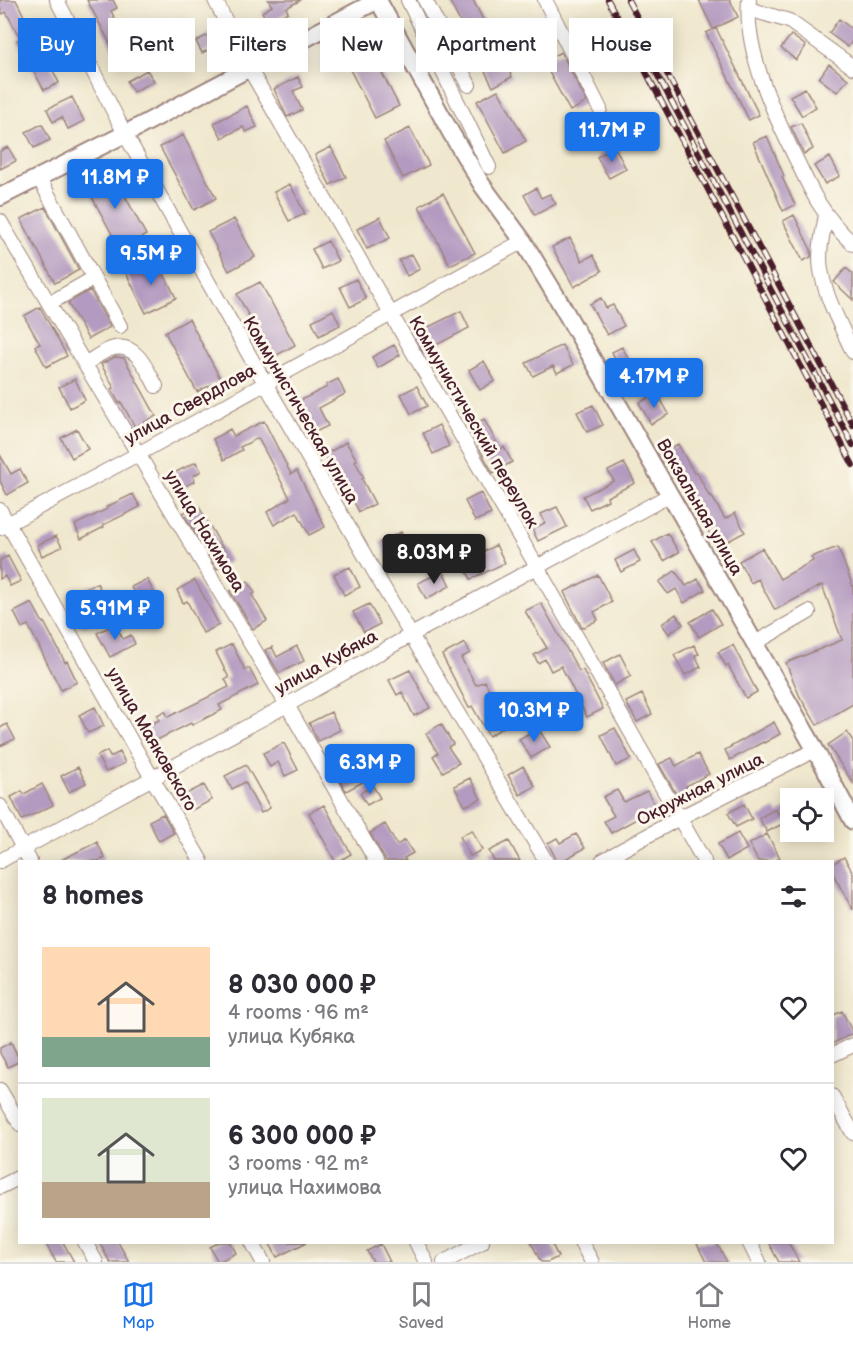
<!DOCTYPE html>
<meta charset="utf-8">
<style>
:root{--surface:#fff;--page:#f7f7f7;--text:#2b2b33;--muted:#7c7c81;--line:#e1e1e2;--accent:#1a73e8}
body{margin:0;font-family:"Balsamiq Sans",sans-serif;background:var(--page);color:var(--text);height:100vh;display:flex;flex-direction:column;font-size:22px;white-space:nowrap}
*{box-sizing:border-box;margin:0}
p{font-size:20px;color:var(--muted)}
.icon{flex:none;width:33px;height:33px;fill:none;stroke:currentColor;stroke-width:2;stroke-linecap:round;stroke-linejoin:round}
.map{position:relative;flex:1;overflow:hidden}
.side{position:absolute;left:18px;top:860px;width:816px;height:384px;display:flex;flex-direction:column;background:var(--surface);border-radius:0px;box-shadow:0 3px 15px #0003}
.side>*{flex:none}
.top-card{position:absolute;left:18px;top:18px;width:818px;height:54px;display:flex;gap:12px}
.fabs{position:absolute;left:780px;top:788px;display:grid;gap:12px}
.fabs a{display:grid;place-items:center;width:54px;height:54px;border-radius:0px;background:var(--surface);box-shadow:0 3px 15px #0003;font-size:30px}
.price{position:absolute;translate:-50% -51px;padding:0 14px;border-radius:6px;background:var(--accent);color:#fff;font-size:20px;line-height:39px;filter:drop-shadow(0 2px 3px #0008)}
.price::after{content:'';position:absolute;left:50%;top:36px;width:18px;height:14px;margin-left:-9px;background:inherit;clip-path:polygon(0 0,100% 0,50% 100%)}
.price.active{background:#222;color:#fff}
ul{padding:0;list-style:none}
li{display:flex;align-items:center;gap:18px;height:150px;padding:0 24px}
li+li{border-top:2px solid var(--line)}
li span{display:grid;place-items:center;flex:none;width:168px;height:120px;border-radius:0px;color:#555}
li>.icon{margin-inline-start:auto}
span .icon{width:72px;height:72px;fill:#fffc;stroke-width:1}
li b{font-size:26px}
h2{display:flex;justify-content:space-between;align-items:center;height:72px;padding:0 24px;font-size:26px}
.pill{padding:0 21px;border-radius:0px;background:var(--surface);box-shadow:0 3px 15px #0003;font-size:21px;line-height:54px}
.pill.active{background:var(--accent);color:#fff}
.tabs{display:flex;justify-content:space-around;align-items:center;height:84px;border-top:2px solid var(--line);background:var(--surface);font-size:16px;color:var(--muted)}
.tabs a{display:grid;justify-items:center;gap:3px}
.tabs .active{color:var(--accent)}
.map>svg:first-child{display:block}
.building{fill:#b39ac0}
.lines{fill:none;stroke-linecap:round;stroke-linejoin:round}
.minor-casing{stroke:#9d847c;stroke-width:16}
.major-casing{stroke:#9d847c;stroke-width:20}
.minor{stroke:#fff;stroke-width:14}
.major{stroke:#fff;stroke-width:16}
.rail-casing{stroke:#4a1f2b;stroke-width:6}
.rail{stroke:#fbf7ec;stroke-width:4;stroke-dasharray:11;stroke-linecap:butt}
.labels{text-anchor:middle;stroke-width:6;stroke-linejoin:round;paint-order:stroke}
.street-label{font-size:18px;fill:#4a1f2b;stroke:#fbf7ec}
</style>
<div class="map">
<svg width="853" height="1262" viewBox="0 0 853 1262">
<rect width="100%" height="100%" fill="#fbf7ec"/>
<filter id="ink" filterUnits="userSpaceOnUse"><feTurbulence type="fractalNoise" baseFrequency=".0167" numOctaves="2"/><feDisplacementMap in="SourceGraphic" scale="12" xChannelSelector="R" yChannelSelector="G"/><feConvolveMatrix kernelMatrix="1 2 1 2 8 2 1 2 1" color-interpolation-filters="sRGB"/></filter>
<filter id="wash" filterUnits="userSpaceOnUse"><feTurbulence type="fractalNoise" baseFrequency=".008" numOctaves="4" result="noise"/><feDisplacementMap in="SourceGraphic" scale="24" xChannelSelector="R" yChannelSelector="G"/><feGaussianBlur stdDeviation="1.35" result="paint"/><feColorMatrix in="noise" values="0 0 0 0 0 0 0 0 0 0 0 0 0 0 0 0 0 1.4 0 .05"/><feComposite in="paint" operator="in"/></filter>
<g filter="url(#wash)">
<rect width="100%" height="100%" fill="#f0e8ce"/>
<g id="blocks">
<path class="building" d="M0,0H16L26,20L30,19L45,49L43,50L59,83L44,90L17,40L20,38L6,12L3,14L0,8Z
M87,0H113L117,8L111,11L129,46L115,53Z
M268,0H301L286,8L288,12L268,23L262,12L272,6Z
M449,0H473L512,77L493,87Z
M699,0H730L738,17L713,29Z
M839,19L853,30V40L848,47L829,33Z
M716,28L759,115L749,120L706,33Z
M218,30L224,42L202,53L196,41Z
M791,35L806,46L796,60L781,48Z
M366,42L399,106L375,118L342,54Z
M561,52L587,102L570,111L543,61Z
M829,64L848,79L837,92L819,78Z
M147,70L154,81L133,92L127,81Z
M298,77L303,87L293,91L302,110L287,117L274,89Z
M805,88L816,107L802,116L790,96Z
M498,90L526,141L505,153L477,101Z
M72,97L84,121L68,129L62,117L53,122L47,109Z
M247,106L257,127L246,132L243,127L222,138L214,123Z
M801,123L813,149L804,154L791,127Z
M42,124L50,140L34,148L26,132Z
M586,124L594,139L585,144L577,129Z
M410,128L429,165L403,178L384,141Z
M183,135L216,198L194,210L160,147Z
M767,136L784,176L782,177L795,205L783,211L753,142Z
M8,147L16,161L0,169V151Z
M331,147L346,177L330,185L315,155Z
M615,147L626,169L609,178L597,157Z
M830,157L840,176L825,184L814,166Z
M111,170L146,235L120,249L85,184Z
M290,184L305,214L289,221L274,192Z
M536,188L541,198L550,194L556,204L535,215L524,195Z
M443,193L475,253L450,265L419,206Z
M45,207L79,270L55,283L21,219Z
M794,215L811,250V257L803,261L783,221Z
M380,217L390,238L367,249L357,229Z
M234,219L255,257L229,271L208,232Z
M570,238L582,261L593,255L602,271L574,287L552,247Z
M328,241L338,261L322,269L312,249Z
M412,254L420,269L407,276L399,260Z
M156,258L176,298L146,313L126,273Z
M846,268L853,274V300L834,282Z
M356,279L366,299L350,307L340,287Z
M260,282L295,345L272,358L259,334L257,335L249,321L251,320L237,294Z
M90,290L110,327L88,339L68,303Z
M601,298L606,308L613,305L624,326L607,335L590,304Z
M40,307L67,356L46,367L35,346L40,344L24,316Z
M333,310L340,325L319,336L312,321Z
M461,311L469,328L423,352L414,334Z
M189,319L221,380L197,392L165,332Z
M394,345L400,355L378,368L372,357Z
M562,345L573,365L557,373L553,366L533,376L526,363Z
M622,347L636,372L625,377L612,352Z
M115,357L124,358L156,416L135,427L121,402L119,403L111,389L114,388L101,364Z
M484,361L495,381L480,390L469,370Z
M75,379L85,400L70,408L59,387Z
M338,379L345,394L319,408L328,426L313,433L297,402L327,387L326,385Z
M417,386L427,406L411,414L401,394Z
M657,393L669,414L651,424L639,403Z
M593,405L603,425L587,432L577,412Z
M484,419L500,449L504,447L512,462L493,473L468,428Z
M264,421L291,474L297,471L325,527L309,535L297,512L274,525L267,512L290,498L258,438L240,447L242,450L224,460L213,439L230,429L234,436Z
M439,425L449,446L433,454L423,433Z
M77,429L88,449L72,458L61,438Z
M346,442L357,460L355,461L364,478L362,479L375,504L359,512L347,488L346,489L325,455Z
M678,444L694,473L697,472L709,496L711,495L725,519L735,513L745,532L717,547L686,490L684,491L663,452Z
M0,455L11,474L20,469L28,483L7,495L0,481Z
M196,462L201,471L193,476L195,481L176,491L168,476Z
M624,463L635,483L607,497L608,500L590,509L583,496L614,481L608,471Z
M481,493L491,514L475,521L465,501Z
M133,494L140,507L103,525L104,527L81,539L75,525L107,509L106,507Z
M198,505L230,561L217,569L183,513Z
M557,507L567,527L538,541L532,529L545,523L541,514Z
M401,532L411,552L390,562L380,542Z
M667,533L679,552L664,561L652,542Z
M56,536L62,547L42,556L37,545Z
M496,545L505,563L471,579L462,563Z
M838,547L853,587V704L817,725L800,697L786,663L842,640L822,585L775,610L758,579L751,583L739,561L762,548L780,579L813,561L811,557Z
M634,550L640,562L621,572L615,560Z
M8,556L21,581L10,586L5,576L0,579V560Z
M350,567L360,587L344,595L334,574Z
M443,571L450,586L426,599L418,583Z
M675,571L686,586L698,579L705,590L684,603L676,589L668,594L659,582Z
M598,575L612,602L594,612L598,620L582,628L564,592Z
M147,579L155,595L139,603L131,587Z
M195,580L219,625L203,633L187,601L183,603L177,590Z
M248,581L255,593L252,595L267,621L253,629L230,591Z
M97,583L103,594L90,600L100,619L84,627L69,597Z
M32,603L43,623L44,622L65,662L67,661L77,682L61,690L28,625L22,628L14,612Z
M541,603L579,671L583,670L603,709L587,717L561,666L551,671L545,659L538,663L534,655L547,648L525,611Z
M369,604L380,624L364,632L353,612Z
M712,609L721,624L699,637L690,622Z
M676,614L683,624L669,634L662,624Z
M115,624L123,639L131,635L135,644L110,657L97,633Z
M465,643L470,653L461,658L476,685L485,681L492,696L488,698L504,727L489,736L472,706L469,708L442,655Z
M232,644L245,670L249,668L258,685L219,705L222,710L192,725L191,723L149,744L142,728L159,720L157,715L165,711L168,717L229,687L225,679L229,678L216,652Z
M694,645L699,654L695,655L701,667L685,675L674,655Z
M733,645L757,692L746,698L728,665L726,666L718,652Z
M297,646L304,661L279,673L265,650L272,647L277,657Z
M620,654L631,676L615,685L603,663Z
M410,670L430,708L414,716L402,692L397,695L389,680Z
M642,694L652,714L637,722L626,702Z
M95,707L104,726L88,733L79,715Z
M331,712L340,730L318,741L309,723Z
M774,722L780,734L764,743L763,742L730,760L725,750Z
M7,724L15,739L0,746V728Z
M441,724L453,744L448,747L459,763L443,772L433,756L438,753L426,734Z
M538,728L550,747L531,758L519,739Z
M615,728L631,759L616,766L601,735Z
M847,732L853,741V783L828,745Z
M284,743L298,770L285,776L278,762L270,767L263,753Z
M107,751L110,757L120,752L125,763L106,772L97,756Z
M698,754L709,774L686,786L689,792L678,797L659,764L672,758L676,766Z
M345,763L350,774L357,771L363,782L346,791L333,768Z
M246,765L270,808L261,813L245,782L232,789L225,776Z
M523,766L535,786L520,795L508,775Z
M78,767L86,783L69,792L61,776Z
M470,778L481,799L465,806L454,786Z
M42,784L53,805L22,820L11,797L22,791L24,794Z
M204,785L212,800L190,811L182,796Z
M373,786L380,798L367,805L360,793Z
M617,790L624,802L647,791L658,811L641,819L640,817L611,833L604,821L614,816L603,797Z
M744,804L752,819L736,827L728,813Z
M324,805L351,854L339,861H335L309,813Z
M790,807V820L767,832L759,818L775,809L778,814Z
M163,814L174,833L159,841L149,821Z
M385,824L397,845L405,840L413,853L404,858L406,861H386L370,833Z
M472,830L482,850L470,856L460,836Z
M738,833L747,849L727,860L718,844Z
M576,834L585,848L562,861H557L548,843L557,838L560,843Z
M767,834L780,858L774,861H758L749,844Z
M509,841L520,861H494L489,851Z
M97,842L105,858L98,861H59Z
M844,857L853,873V910L832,872V864Z
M842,1011L853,1033L832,1044V1016Z
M11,1042L20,1061L8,1067L0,1053V1048Z
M45,1242H63L74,1262H56Z
M99,1242H118L129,1262H110Z
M220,1242H230L236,1253L218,1262L210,1247Z
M269,1242H307L277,1257Z
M531,1242H551L558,1257L548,1262H541Z
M696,1242H716L727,1262H706Z
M768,1242H788L799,1262H779Z
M381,1244L390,1262H373L367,1251Z"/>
</g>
</g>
<g filter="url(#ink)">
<use href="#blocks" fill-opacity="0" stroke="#9d847c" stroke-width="1.5"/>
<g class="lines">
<g class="minor-casing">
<path id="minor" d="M57,0L125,134L265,383L411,635L546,861
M215,0L249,68L537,567L704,861
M408,0L489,167
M425,0L469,85
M545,0L600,109
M749,0C744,51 775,116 797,161C804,175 810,189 818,202C828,218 840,232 853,244
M749,9L789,21L853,67
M39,178L120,326
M826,215C823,232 818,252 821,270C826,299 841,326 853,352
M0,221L287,705L376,861
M50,303L94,278
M85,364C93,359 104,350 114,348C137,343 147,370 156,386
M0,510L152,778L201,861
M0,528L138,454L523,241
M755,643L809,612
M0,806L30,861
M0,861L287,705L411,635L670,495
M602,861L681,817L815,750
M832,1055L853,1045
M0,1090L20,1124
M832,1096L853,1133
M0,1187L20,1177
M85,1242L96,1262
M252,1242L263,1262
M416,1242L426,1262
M581,1242L592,1262
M749,1242L759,1262
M444,1262L482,1242"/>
</g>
<g class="major-casing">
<path id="major" d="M378,0L451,133L482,185L523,241L558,299L811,742L853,821
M0,197L125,134L378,0"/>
</g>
<use href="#minor" class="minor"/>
<use href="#major" class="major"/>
<g class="rail-casing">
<path id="rail" d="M608,0L853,465
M628,0L853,425
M640,42L853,445"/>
</g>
<use href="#rail" class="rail"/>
</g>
</g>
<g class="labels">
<g class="street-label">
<text transform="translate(190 404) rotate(-29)" y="6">улица Свердлова</text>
<text transform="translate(301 410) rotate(60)" y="6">Коммунистическая улица</text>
<text transform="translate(474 422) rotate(60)" y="6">Коммунистический переулок</text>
<text transform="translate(700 507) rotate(60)" y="6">Вокзальная улица</text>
<text transform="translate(205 531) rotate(59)" y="6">улица Нахимова</text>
<text transform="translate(326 662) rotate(-29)" y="6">улица Кубяка</text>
<text transform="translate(152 739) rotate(60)" y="6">улица Маяковского</text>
<text transform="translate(700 789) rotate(-27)" y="6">Окружная улица</text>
</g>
</g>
</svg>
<div class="fabs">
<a><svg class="icon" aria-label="locate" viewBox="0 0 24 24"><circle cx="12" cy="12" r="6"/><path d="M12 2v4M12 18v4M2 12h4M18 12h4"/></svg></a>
</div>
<b class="price" style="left:612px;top:163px">11.7M ₽</b>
<b class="price" style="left:115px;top:210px">11.8M ₽</b>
<b class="price" style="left:151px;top:286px">9.5M ₽</b>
<b class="price" style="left:654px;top:409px">4.17M ₽</b>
<b class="price active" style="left:434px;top:585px">8.03M ₽</b>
<b class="price" style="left:115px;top:641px">5.91M ₽</b>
<b class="price" style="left:534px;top:743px">10.3M ₽</b>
<b class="price" style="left:370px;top:795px">6.3M ₽</b>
<div class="top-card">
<a class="pill active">Buy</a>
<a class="pill">Rent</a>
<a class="pill">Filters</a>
<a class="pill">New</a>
<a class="pill">Apartment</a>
<a class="pill">House</a>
</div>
<section class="side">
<h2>8 homes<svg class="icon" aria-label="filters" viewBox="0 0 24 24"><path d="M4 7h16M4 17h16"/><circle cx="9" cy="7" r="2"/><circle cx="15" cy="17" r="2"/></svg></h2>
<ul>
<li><span style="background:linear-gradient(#ffd9b3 75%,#7fa58c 0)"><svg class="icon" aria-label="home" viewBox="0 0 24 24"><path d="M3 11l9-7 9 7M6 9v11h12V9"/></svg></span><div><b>8 030 000 ₽</b><p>4 rooms · 96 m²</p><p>улица Кубяка</p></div><svg class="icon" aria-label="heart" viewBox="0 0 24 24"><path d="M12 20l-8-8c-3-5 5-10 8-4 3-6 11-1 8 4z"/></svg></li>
<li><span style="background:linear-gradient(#dfe7d0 70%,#b9a48a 0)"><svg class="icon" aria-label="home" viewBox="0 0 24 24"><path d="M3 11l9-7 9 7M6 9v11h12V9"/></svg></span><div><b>6 300 000 ₽</b><p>3 rooms · 92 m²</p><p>улица Нахимова</p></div><svg class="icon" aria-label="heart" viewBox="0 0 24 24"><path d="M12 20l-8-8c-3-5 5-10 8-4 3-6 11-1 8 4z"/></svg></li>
</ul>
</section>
</div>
<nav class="tabs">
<a class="active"><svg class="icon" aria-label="map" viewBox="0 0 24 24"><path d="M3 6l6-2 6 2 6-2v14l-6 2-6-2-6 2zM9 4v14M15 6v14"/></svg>Map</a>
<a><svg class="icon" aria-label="saved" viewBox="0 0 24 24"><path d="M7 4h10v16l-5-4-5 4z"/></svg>Saved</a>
<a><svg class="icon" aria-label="home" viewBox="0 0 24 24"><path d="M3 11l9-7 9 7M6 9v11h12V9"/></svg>Home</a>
</nav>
